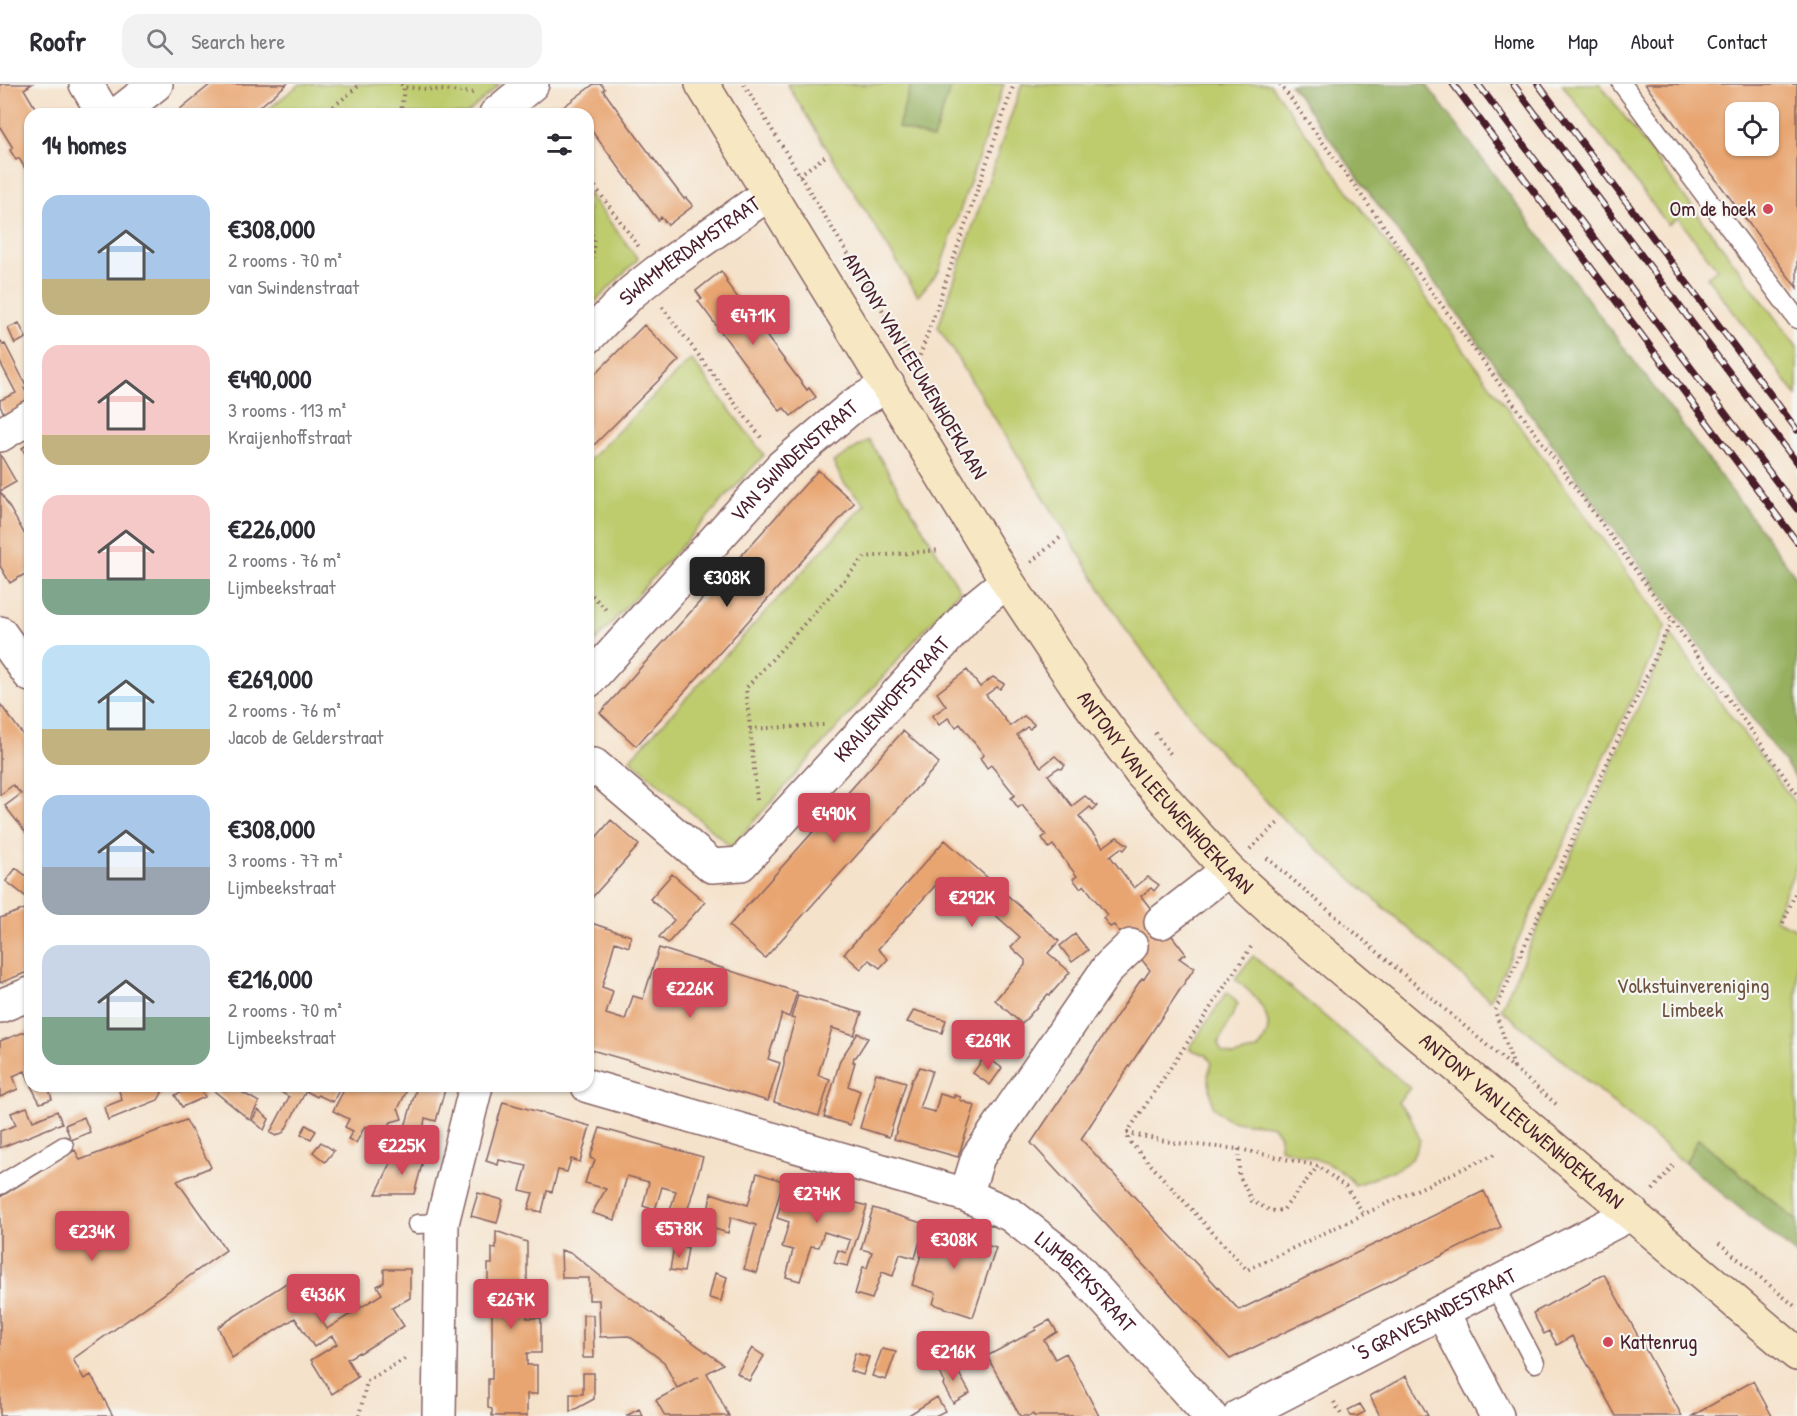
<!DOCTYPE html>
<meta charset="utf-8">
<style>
:root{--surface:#fff;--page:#f2f2f3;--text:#2b2b33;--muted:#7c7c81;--line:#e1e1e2;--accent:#d1495b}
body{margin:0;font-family:"Patrick Hand",sans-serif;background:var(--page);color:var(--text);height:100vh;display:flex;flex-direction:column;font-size:22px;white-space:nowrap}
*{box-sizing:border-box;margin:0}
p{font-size:20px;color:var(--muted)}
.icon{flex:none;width:33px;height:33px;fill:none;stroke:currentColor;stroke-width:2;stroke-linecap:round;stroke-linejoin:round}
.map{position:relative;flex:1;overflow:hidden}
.sheet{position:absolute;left:24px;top:24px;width:570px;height:984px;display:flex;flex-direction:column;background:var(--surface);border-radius:18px;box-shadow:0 2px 4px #0004}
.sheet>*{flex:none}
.controls{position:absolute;left:1725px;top:18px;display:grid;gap:12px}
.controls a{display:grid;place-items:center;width:54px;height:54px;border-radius:12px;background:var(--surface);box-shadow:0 2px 4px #0004;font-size:30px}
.price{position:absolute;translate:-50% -51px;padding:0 14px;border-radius:6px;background:var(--accent);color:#fff;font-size:20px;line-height:39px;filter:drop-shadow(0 2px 3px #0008)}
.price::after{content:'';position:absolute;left:50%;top:36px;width:18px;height:14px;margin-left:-9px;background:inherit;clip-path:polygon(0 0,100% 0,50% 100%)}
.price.active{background:#222;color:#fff}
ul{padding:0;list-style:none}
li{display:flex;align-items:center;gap:18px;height:150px;padding:0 18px}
li span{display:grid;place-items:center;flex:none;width:168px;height:120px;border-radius:18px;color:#555}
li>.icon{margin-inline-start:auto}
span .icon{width:72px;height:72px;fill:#fffc;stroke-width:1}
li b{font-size:26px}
h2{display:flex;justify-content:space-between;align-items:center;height:72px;padding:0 18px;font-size:26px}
header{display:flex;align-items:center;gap:36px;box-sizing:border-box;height:84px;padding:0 30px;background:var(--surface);border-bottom:2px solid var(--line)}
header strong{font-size:28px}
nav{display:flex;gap:33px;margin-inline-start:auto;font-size:21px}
.search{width:420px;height:54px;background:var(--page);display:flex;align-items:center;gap:15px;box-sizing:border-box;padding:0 21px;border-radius:18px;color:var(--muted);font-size:22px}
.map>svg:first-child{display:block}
.green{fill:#becc6e;stroke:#84764c;stroke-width:1.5}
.forest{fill:#96b061;stroke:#706846;stroke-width:1.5}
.building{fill:#e8a571;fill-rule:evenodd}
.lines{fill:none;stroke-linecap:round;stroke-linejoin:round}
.lane-casing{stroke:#866363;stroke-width:21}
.street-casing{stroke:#866363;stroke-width:36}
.secondary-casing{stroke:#866363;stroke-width:36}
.path{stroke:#866363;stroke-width:4;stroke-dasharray:1.5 4.5;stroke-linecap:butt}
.lane{stroke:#fff;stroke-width:18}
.street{stroke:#fff;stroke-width:33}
.secondary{stroke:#f7e8c3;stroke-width:33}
.rail-casing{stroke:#4a1f2b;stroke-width:7}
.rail{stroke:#f6f6f2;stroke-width:4.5;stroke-dasharray:14;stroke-linecap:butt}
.poi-dot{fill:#d1495b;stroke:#f6f6f2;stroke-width:2}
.labels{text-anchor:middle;stroke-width:4.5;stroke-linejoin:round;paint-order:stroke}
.poi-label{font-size:21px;fill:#4a1f2b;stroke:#f6f6f2;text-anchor:end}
.street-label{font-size:21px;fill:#4a1f2b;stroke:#f6f6f2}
.park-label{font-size:21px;fill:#6d533f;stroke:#f6f6f2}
</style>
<header>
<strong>Roofr</strong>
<div class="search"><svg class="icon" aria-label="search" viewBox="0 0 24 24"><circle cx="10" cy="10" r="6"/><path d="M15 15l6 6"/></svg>Search here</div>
<nav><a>Home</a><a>Map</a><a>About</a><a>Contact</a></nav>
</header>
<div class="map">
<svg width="1797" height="1332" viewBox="0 0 1797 1332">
<rect width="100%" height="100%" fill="#f6f6f2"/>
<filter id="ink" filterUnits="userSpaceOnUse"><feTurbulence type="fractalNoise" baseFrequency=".0167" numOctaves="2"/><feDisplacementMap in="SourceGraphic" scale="12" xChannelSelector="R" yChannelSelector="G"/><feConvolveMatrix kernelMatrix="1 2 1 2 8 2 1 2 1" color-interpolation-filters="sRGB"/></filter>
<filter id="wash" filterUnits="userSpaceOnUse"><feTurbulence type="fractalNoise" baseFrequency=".008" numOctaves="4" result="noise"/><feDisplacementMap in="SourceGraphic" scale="24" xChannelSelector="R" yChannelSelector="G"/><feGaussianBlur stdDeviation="1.35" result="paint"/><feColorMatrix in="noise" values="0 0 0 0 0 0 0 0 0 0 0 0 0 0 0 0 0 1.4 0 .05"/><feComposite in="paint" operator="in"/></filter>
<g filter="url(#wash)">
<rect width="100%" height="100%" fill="#f5e2cb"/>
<path class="green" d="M300,0H500L467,30H262Z
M787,0H911L898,43L933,55L952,0H1004L939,187L918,212Z
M1022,0H1270L1666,542L1490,916L1283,735L1208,655L1127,547L938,243Z
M1562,0H1600L1797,263V312L1707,193L1717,185L1678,134L1668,141Z
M588,109L638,175L588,225Z
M691,275L764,371L588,565V377Z
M869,356L960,506L731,763L630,675L865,420L844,399L833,378Z
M1671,551L1797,722V781L1774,835L1797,845V1137L1699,1055L1685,1079L1501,925Z
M1253,872L1410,1004L1398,1018L1410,1032L1420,1056L1412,1075L1397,1085L1355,1101C1337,1078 1306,1072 1280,1064V1052L1273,1042C1259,1038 1244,1041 1229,1035C1224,1033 1218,1027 1213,1023L1208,991L1212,979L1206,971L1189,965L1227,908L1238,920L1218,960L1222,968L1233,972L1257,966C1260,962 1264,958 1265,954C1277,931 1251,908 1235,895Z"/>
<path class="forest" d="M911,0H952L933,55L898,43Z
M1290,0H1426L1797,494V696Z
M1698,1055L1797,1137V1171L1685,1079Z"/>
<g id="blocks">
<path class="building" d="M0,0H32L24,5L39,30H30V93L19,74L16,76L10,66L13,64L0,43Z
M211,0H287L251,30H174Z
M594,0H601L605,5L603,6L626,38L684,115L686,114L693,122L668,141L661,133L658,136L588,42V30H579L576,26L569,30L563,23Z
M1645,0H1797V204L1785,188ZM1736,28H1768V62H1736Z
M721,187L727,196L726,198L807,306L809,304L816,313L791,332L784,324L780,327L698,217L702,215L696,207Z
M19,239L26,254L15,260L8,244Z
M644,241L679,276L588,367V297Z
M0,256L3,261L5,260L27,303L24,304L30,316V322L8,336L0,322V316L16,309L0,278Z
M30,359V378L22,364Z
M0,370L16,398L0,407L28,456L30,454V487L10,499L0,482Z
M818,386L854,419L636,662L600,629Z
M967,586L980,603L993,593L1004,600L1000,605L997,603L986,611L1010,642L1024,632L1034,640L1030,645L1027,643L1017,651L1041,683L1055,672L1065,681L1062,685L1058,684L1048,691L1072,722L1085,712L1097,722L1093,726L1090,723L1079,732L1103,763L1117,753L1128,761L1124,766L1121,764L1110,772L1134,804L1148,793L1159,801L1154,807L1151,804L1141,812L1186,870L1179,874L1192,883L1193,882L1195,883L1081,1055L1239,1226L1484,1107L1501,1143L1230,1275L1031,1059L1142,894L1144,895L1150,886L1114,841L1110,843L1103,834L1107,831L1084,801L1080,804L1073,795L1077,792L1053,761L1049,764L1042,754L1046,751L1022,721L1018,724L1011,714L1015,711L991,681L987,684L980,674L984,671L960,640L956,643L948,634L939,641L932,632L946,622L937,609Z
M0,620L30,660V754L5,722L21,710L13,701L0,711Z
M903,647L939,679L765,874L729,842Z
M611,736L639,761L588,818V763Z
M945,756L1059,857L1048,869L1070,888L1050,911L1048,910L1022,940L995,916L1025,881V876L1011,863L1020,853L982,819L976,826L942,794L878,865L888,875L880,884L869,876L861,885L844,870Z
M16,784L30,795V813L29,815L6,797Z
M672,790L705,818L668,859L659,853L674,836L650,815Z
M28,824L30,829V887L0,899V834Z
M588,838L631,852L629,863L615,858L602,903L613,907L606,930L625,936L633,912L643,915L659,864L797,908L789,933L782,930L768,975L780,979L768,1017L588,965Z
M1075,850L1088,866L1072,878L1060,862Z
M798,911L862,929L854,951L832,944L818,991L830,995L819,1032L774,1018L784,981V974L795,935L791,934Z
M914,926L946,936L942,949L907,938Z
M30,946V999L25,987L13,992L18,1005L0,1013V957Z
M858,949L868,954L856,973H854L853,978H855L848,1002L860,1007L850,1041L824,1033L840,976Z
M985,972L1002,984L990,1001L973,989Z
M920,983L932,987L919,1024L935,1028L940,1010L954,1014V1011L961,1013L960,1016L975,1022L958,1073L894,1055L912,995H913Z
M876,989L906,998L889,1053L860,1044Z
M31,1002H56L49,1005L52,1015L40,1019Z
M122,1002H159L162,1009L158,1016L108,1036L104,1023L122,1016L118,1004Z
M196,1002H199L205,1013L182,1023L175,1011Z
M208,1002H231L237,1007L238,1006L259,1018L250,1036Z
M282,1002H341L333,1018L318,1011L317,1013L306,1007L284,1048L276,1052L270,1049L289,1013L279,1007Z
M346,1002H409L398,1025L399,1026L402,1035L391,1038L384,1052L365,1042L356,1059L348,1055L353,1047L345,1043L349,1035L333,1027Z
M417,1002H446L436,1037L425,1034L423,1048L405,1043Z
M503,1018L590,1042L580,1078L571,1075L567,1088L558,1086L552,1108L547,1107L542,1128L528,1125L533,1109L520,1106L527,1082L499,1076L498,1081L486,1077Z
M27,1023L33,1037L57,1027L62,1039L0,1064V1047L16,1041L11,1029Z
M258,1026L269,1035L264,1046L252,1036Z
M84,1033L90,1048L71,1056L65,1041Z
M186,1036L211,1083L177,1097L226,1166L73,1275L84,1295L91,1291L113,1332H0V1113L75,1066L80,1076Z
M306,1041L316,1047L311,1055L301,1050Z
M600,1044L703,1073L685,1135L669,1130L676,1107L662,1103L655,1126L643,1122L649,1098L627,1092L615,1136L592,1129L606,1105L585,1099L589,1086L592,1084L595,1076L590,1074Z
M321,1058L334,1067L325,1078L313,1068Z
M394,1073H424L414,1110H376Z
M757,1089L783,1097L757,1189L744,1185L756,1141L731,1133L728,1149L708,1143L706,1149L705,1148L711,1109L748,1121Z
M787,1098L867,1122L848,1182L834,1179L838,1166L846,1169L850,1156L824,1148L819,1163L811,1162L800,1197L786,1193L793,1166L782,1163L789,1138L777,1134Z
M478,1109L503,1116L497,1139L471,1132Z
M873,1124L925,1140L915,1174L900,1170L893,1192L882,1188L872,1215L855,1210L863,1183L867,1184L872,1168L861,1165Z
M930,1141L983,1158L982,1160L996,1164L973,1233L933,1220L936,1209L912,1201Z
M496,1147L527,1158V1234H541V1269H527V1281H537V1310H527V1332H492V1325L488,1324V1295H492V1208H488V1180H492V1164L496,1165Z
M674,1162L688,1164L684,1188L670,1186Z
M561,1166L573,1170L599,1191L723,1280L707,1289L729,1332H665L656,1316L699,1293L677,1304L664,1278L629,1252L600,1253L599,1216H589V1194H562Z
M384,1185H410V1214L392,1224L404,1242L360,1269L359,1268L347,1275L358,1293L332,1310L311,1276L337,1260L332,1252L314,1263L295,1234L232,1274L218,1243L294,1194L327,1245L382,1210L377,1202L384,1198Z
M715,1189L727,1193L721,1217L709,1214Z
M1604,1190L1682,1332H1616L1572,1252L1557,1261L1549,1247L1544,1250L1533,1229Z
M583,1231H593L594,1274H583Z
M1050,1236L1057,1248L1044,1256L1055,1275L1066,1269L1099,1332H1034L1033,1330L1030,1332H1020L987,1272L1036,1246L1035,1244Z
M752,1264L764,1272L749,1297L737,1289Z
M882,1265L896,1268L886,1296L872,1292Z
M855,1269L869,1273L863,1291L850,1287Z
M952,1277L970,1309L953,1319L943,1301L945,1299L938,1285Z
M583,1289H594V1315L570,1328V1310H583Z
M1406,1292L1428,1332H1380L1370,1312Z
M1753,1297L1772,1332H1692Z
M937,1313L945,1327L935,1332H907Z
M1360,1320L1365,1328L1357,1332H1351L1348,1326Z
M639,1325L643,1332H626Z"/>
</g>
</g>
<g filter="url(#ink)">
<use href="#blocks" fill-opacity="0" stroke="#866363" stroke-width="1.5"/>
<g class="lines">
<g class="lane-casing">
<path id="lane" d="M1622,0L1797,235
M0,1101L64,1062
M417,1140L442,1139
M1494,1201L1535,1279"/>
</g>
<g class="street-casing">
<g id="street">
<path d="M86,0L104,30"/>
<path d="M118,30L156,0"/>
<path d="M496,30L532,0"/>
<path id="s1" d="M588,253L632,208L657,188L768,110"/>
<path d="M0,351L30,333"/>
<path d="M0,549L30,591"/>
<path id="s2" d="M588,597L782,382L854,321L888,301"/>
<path id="s3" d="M588,688L594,681L712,782L741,780L872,638L975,523L1007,497"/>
<path d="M1161,838L1228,786"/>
<path d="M0,922L30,910"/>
<path id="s4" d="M588,1002L966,1111L1011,1131L1072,1179L1210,1332"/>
<path d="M966,1111L978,1073L1108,884L1131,862"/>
<path d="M1442,1228L1497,1332"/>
<path d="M439,1332L442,1139L476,1002"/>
<path id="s5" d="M1240,1332L1632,1129"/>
</g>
</g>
<g class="secondary-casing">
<g id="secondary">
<path id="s6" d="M702,0L1007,497L1083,611L1141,689L1228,786L1273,827L1797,1270"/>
</g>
</g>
<path class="path" d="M401,0L404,3L474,9
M744,0L916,281
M1280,0L1672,536L1797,710
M324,30L361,0
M401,30L404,3
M799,91L827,71
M588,93L639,163
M588,146L594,154L590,203
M662,223L763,356
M916,283L1014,0
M1031,478L1062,452
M588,507L608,528
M750,645L824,641
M1155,649L1172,672
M757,716L746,604L865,473L941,466
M1250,765L1279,738
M1267,774L1556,1020
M1783,839L1797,805
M1251,863L1127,1049L1129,1057L1247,1186L1364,1130L1495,1070
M1514,983L1495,927L1672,536
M1127,1049L1175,1059L1239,1065L1318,1082L1346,1103L1364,1130
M1239,1065V1091L1252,1117L1271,1127L1283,1126L1318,1082
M1653,1106L1675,1079
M1719,1159L1797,1224
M1334,1318L1342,1332
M359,1332L367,1297L408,1273"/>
<use href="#lane" class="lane"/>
<use href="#street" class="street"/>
<use href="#secondary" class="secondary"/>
<g class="rail-casing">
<path id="rail" d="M1453,0L1797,458
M1478,0L1797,425
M1513,0L1797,379
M1538,0L1797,346"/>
</g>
<use href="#rail" class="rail"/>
</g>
</g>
<g class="poi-dot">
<circle cx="1768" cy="125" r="6"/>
<circle cx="1608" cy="1258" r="6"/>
</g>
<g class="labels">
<g class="poi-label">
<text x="1756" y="132">Om de hoek</text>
<text x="1620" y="1265" text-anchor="start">Kattenrug</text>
</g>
<g class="street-label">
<text dy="7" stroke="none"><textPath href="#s1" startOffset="134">SWAMMERDAMSTRAAT</textPath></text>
<text transform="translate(915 282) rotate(59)" y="7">ANTONY VAN LEEUWENHOEKLAAN</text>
<text dy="7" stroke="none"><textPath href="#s2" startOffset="302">VAN SWINDENSTRAAT</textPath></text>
<text dy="7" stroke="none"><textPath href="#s3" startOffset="417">KRAIJENHOFFSTRAAT</textPath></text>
<text dy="7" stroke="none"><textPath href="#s6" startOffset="848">ANTONY VAN LEEUWENHOEKLAAN</textPath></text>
<text dy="7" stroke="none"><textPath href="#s6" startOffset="1334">ANTONY VAN LEEUWENHOEKLAAN</textPath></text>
<text dy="7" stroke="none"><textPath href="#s4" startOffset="543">LIJMBEEKSTRAAT</textPath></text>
<text dy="7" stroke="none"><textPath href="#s5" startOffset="220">'S GRAVESANDESTRAAT</textPath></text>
</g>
<g class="park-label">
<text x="1693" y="909">Volkstuinvereniging<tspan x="1693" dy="24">Limbeek</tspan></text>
</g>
</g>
</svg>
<div class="controls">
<a><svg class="icon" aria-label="locate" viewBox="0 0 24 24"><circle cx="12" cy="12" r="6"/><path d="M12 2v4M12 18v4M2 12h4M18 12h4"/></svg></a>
</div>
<b class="price" style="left:753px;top:262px">€471K</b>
<b class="price active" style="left:727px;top:524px">€308K</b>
<b class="price" style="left:834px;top:760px">€490K</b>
<b class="price" style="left:972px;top:844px">€292K</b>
<b class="price" style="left:690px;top:935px">€226K</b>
<b class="price" style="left:988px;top:987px">€269K</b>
<b class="price" style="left:402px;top:1092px">€225K</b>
<b class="price" style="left:817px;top:1140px">€274K</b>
<b class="price" style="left:679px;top:1175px">€578K</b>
<b class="price" style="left:92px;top:1178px">€234K</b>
<b class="price" style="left:954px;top:1186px">€308K</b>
<b class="price" style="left:323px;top:1241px">€436K</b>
<b class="price" style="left:511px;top:1246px">€267K</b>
<b class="price" style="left:953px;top:1298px">€216K</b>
<section class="sheet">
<h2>14 homes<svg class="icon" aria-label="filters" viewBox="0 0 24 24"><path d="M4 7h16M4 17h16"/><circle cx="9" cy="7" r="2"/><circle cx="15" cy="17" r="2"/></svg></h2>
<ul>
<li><span style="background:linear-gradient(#a9c7e8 70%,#c2b280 0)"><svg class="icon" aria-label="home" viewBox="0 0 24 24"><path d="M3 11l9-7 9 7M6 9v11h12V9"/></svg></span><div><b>€308,000</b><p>2 rooms · 70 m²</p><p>van Swindenstraat</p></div></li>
<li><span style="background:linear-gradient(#f6c9c9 75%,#c2b280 0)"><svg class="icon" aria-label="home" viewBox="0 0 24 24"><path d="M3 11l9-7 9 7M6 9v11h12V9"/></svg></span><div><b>€490,000</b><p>3 rooms · 113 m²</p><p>Kraijenhoffstraat</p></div></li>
<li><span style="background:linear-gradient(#f6c9c9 70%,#7fa58c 0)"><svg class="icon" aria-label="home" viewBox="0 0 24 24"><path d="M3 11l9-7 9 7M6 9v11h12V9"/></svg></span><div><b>€226,000</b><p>2 rooms · 76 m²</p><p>Lijmbeekstraat</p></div></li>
<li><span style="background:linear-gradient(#bfe0f5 70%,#c2b280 0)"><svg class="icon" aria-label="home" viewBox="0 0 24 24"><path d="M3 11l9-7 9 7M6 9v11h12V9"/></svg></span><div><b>€269,000</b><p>2 rooms · 76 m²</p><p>Jacob de Gelderstraat</p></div></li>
<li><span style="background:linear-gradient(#a9c7e8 60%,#9aa5b1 0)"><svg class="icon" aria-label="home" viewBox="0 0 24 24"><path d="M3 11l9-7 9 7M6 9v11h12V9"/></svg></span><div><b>€308,000</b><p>3 rooms · 77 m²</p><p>Lijmbeekstraat</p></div></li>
<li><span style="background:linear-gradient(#c9d6e8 60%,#7fa58c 0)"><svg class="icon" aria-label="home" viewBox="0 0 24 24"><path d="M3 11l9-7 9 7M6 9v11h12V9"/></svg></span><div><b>€216,000</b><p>2 rooms · 70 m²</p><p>Lijmbeekstraat</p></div></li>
</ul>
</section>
</div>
